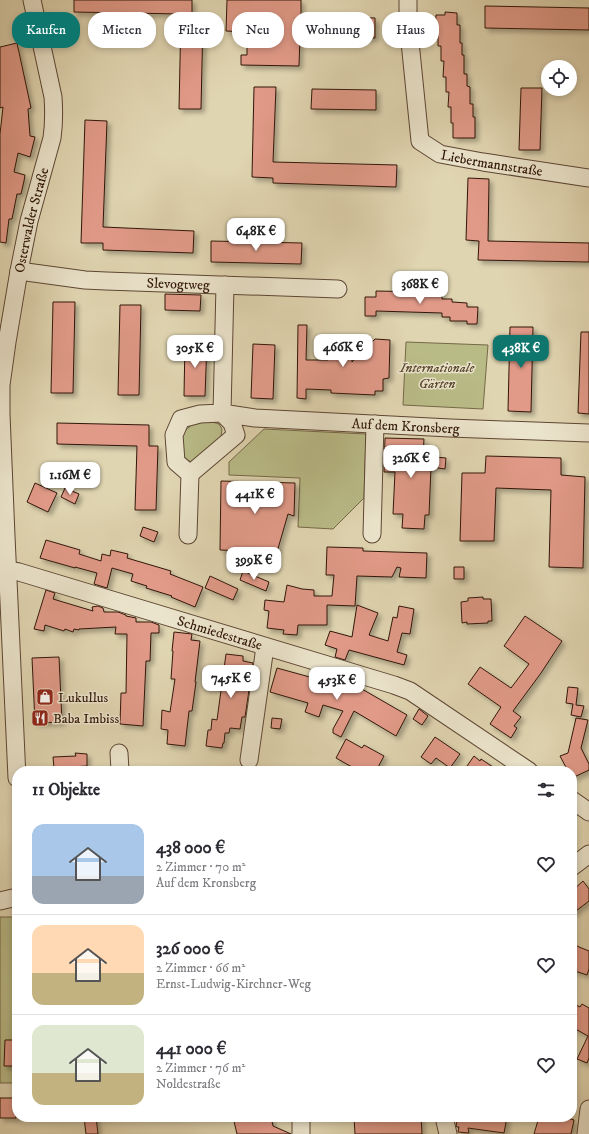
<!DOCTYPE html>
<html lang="de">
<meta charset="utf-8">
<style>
:root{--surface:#fff;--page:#f2f2f3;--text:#2b2b33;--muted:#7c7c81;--line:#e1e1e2;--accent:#0f766e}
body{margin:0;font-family:"IM FELL DW Pica",serif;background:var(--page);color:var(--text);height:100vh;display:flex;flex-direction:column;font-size:15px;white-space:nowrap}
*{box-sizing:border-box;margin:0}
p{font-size:13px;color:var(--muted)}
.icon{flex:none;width:22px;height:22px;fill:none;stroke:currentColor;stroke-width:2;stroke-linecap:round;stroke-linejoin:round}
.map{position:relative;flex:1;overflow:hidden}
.details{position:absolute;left:12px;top:766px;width:565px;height:356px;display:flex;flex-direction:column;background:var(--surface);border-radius:16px;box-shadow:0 2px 6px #0003}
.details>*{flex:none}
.hud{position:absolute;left:12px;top:12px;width:565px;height:36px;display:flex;gap:8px}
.controls{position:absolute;left:541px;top:60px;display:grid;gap:8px}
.controls a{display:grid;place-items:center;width:36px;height:36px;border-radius:50%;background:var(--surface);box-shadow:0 2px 6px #0003;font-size:20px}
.price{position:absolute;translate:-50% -34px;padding:0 9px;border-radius:8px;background:#fff;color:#222;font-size:13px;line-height:26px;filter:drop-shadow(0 1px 2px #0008)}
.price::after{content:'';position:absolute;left:50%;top:24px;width:12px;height:9px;margin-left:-6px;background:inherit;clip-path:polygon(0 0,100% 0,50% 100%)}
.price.selected{background:var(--accent);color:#fff}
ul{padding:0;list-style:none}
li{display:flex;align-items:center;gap:12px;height:100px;padding:0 20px}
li+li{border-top:1px solid var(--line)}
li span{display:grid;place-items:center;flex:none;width:112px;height:80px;border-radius:12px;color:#555}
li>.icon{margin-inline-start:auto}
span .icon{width:48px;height:48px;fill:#fffc;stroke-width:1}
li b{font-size:17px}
h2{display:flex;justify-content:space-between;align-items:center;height:48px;padding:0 20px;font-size:17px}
.tag{padding:0 14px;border-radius:16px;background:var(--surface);box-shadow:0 2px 6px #0003;font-size:14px;line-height:36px}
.tag.selected{background:var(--accent);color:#fff}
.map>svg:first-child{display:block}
.green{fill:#b9bb87;stroke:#756848}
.building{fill:#e19a88;stroke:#31160a;filter:url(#shadow)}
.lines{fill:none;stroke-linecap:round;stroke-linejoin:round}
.minor-casing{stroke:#5d4634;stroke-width:19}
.minor{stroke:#ebe4cc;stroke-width:17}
.labels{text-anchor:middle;stroke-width:3;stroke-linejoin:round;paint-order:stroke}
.street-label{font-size:14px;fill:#31160a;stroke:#ebe4cc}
.park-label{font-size:14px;font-style:italic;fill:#5a4830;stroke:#ebe4cc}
.poi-label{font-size:14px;fill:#31160a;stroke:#ebe4cc;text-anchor:start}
</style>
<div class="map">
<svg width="589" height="1134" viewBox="0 0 589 1134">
<defs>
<filter id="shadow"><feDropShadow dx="3.5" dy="3.5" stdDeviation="2" flood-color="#0004"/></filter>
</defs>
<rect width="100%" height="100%" fill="#e0d5b1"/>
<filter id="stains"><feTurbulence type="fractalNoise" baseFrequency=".005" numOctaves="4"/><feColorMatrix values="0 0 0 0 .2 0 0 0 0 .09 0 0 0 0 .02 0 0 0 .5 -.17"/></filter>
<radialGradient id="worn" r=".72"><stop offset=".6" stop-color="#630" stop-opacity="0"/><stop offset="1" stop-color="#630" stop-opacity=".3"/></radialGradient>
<path class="green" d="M406,342L488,345L483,409L403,405Z
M200,421H209L219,424L222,429L221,437L192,462C186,460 184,458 183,451C182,448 180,444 181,441C181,431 192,424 200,421Z
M264,429L366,434L364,498L333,529L298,527L300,478L229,475V462Z
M0,917H17V1083H0Z"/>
<path class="building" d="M74,0H192V18L203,19L201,109H179L181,14L74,12Z
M227,0H301V16L375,18V38L300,36L299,66L241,65V55H247V32L226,31Z
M485,6L589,8V30L485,28Z
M445,12L457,13V25H460V43H462V55H464V74H467V86L470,87V104H473V117H475V138H453V123H451V107H448L449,92H446V77H443L444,61H441V46H438V31H435L436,15H445Z
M17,43L31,108L28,109L30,136L35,137L30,157L18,153L14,172L25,175L24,181L21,194H17L12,219H9L6,243L0,242V134L3,107L0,108V47Z
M254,87H276L273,162L397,165L396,187L273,183V178L252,177Z
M521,88H542L540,150H519Z
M312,89L376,90V110L311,109Z
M85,120L107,121L103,227L194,231L193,253L103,250V243H81Z
M468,178L489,179L488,241L589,243V262L478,260L479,241L466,240Z
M211,241L302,243L301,264L211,262Z
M376,291L425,292V294H442V299H452V302L467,303V307H478L477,324H467V321H450V317H442V313L376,311V316H365V297H376Z
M165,294L201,295L200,311L165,310Z
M53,302H75L73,393H51Z
M120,305H141L139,395H118Z
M298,325H307L306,360H328L329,341L352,342V362L375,339L390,340L389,378L383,379V391H375V395L331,393V390L306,389V399L297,398Z
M510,327H533L531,412L508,411Z
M581,332H589V414L578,413Z
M185,342H207L205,396H184Z
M253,344L275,345L273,399L251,398Z
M57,423L149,425V446H158L156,510H135L137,446L57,444Z
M385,438L424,439L423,456L446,458L445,469L431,467L429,515H425L424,529L402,528L403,514H393L395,472H384Z
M486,456L561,458V475L585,477L583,568L549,567L551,490L496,488L494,541H460L462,473H485Z
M221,481L295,483L294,516L288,514L277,552L220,550Z
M35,483L57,493L48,512L27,502Z
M65,488L79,494L75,504L61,497Z
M143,527L158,532L154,542L140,536Z
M46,540L80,550L79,554L101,561L102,554L110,556L111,550L128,554L127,558L171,571L170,574L203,587L195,607L171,597L172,596L146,588L147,586L131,581L133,574L112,568L107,588L94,584L97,573L75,567V568L40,558Z
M327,547L363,548V551L427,553L426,578L399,577L401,568L397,567L392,577L357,576L355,606L327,605V625H298L297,635L283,634L284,630L267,628L269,611L264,610L265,600L284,602L287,585L302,589L314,590V596H332L334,575H326Z
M454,567H464V579H454Z
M243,571L269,582L266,591L240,580Z
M210,576L238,589L233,600L205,588Z
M46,590L55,593L53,599L93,611L92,607L98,606L103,608L104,612H118L126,615V616L136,618V622H151L159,625V633H151L150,661H146L143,726L120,724L121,693H126L127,634H115L116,627L79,629V630L74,629L73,632L65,629L64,631L45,625L44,631L34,629Z
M483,597V599H491L492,621H488V623L467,624V622L462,623L461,602L468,601V598Z
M357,605L378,613L369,635L388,641L393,617L397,618L399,606L414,609L410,634L402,633L397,652L407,655L404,665L349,650L345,660L335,657L337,649L325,645L330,631L352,637Z
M525,616L562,641L541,673L513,711L521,717L514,726L517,728L511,738L490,724L501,707L468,684L480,667L511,688L529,664L504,646Z
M174,632L192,634L191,640L200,641L195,682H196L192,711H189L185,746L167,744L168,730L161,729L162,710L170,712L175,679H171L173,651H172Z
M226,654L243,656V661L253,663L245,717H242L240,729L230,728L229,733H225L224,743H223L222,748L206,746L208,730H211L212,719L217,720Z
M59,657L62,722L35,723L32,658Z
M277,668L317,679V681L352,691L355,685L407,715L396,736L354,711L341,737L333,733V729L343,711L323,705L319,717L305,712L308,703L270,692Z
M568,687L578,688L576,705L584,706L581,717L571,715L573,704L566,703Z
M419,709L428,716L422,725L413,719Z
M272,718L282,719L280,729L271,728Z
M576,718L588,720L581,748L589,764V770L572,778V771H568L560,756L568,753Z
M435,737L460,754L450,768L436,758L431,764L421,757Z
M346,739L362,748L364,745L384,756L376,771H359L336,758Z
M75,753L87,754V766L70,767V771H58V768H54L53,757L76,756Z
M474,756L480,761L481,759L499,771H472L467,766Z
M583,881L589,889V901L572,914V891Z
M572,943L579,947L589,951V969L587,975L572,970Z
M572,1003L580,1007L582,1004L589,1008V1058L587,1063L577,1059L588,1036L572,1027Z
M5,1040H17V1066H4Z
M0,1098H17L16,1118H0Z
M84,1117H96L98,1134H86Z
M233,1117H271L273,1126L291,1134H237Z
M354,1117H421L422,1134H355Z
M458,1117H507L504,1133L468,1128L469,1133L458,1132L459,1127H457L456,1126Z
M539,1117H564L574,1120L571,1134H534Z"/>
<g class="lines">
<g class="minor-casing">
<g id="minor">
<path id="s1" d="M408,0V22L420,141L440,154L483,162L589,178"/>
<path id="s2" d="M19,271L85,280L106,281L338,289"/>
<path id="s3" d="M225,285L222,413L232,423L236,435L190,474L176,462L174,435L181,419L200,414L222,413L255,418L450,428L589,433"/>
<path d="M372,534L375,424"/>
<path d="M188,535L190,474"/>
<path id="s4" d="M0,569L19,572L394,685L410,691L529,771"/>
<path d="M119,753L120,771"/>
<path d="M249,760L265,647"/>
<path id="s5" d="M17,778L6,536L1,414V385L7,342L19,271L29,221L52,138C54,124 54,111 53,97L32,0"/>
<path d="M572,800L589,812"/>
<path d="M572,867L589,854"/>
<path d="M0,901L17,897"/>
<path d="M444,1117L448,1134"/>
<path d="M301,1134V1117"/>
<path d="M586,1134L589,1109"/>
</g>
</g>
<use href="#minor" class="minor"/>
</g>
<defs>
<g id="shop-square" transform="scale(0.9)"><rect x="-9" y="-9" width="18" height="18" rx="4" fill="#8f2418" stroke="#ebe4cc"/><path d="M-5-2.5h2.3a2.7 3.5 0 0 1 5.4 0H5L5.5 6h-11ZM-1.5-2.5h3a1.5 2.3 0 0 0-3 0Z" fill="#fff"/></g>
<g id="restaurant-square" transform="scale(0.9)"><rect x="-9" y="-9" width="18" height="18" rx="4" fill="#8f2418" stroke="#ebe4cc"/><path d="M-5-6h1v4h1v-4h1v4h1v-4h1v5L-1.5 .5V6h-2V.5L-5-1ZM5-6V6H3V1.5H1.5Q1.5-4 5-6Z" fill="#fff"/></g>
</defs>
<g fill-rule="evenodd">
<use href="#shop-square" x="45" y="697"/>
<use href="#restaurant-square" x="40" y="718"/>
</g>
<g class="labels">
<g class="street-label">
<text dy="5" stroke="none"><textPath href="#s1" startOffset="218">Liebermannstraße</textPath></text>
<text dy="5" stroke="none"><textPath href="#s5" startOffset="561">Osterwalder Straße</textPath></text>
<text dy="5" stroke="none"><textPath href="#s2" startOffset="160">Slevogtweg</textPath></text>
<text dy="5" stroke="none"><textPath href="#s3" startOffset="504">Auf dem Kronsberg</textPath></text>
<text dy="5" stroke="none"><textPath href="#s4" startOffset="229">Schmiedestraße</textPath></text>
</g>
<g class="park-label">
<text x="437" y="372">Internationale<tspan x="437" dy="16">Gärten</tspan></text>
</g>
<g class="poi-label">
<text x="58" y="702">Lukullus</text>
<text x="53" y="723">Baba Imbiss</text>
</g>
</g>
<rect width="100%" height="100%" filter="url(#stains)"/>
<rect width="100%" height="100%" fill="url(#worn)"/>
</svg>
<div class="controls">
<a><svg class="icon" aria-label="locate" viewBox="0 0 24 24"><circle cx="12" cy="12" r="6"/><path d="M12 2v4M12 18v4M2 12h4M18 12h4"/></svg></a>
</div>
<b class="price" style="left:256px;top:252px">648K €</b>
<b class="price" style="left:420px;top:305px">368K €</b>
<b class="price" style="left:343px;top:368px">466K €</b>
<b class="price" style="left:195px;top:369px">305K €</b>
<b class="price selected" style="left:521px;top:369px">438K €</b>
<b class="price" style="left:411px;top:479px">326K €</b>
<b class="price" style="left:70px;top:496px">1.16M €</b>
<b class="price" style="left:255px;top:515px">441K €</b>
<b class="price" style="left:254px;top:581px">399K €</b>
<b class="price" style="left:231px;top:699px">745K €</b>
<b class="price" style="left:337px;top:701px">453K €</b>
<div class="hud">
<a class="tag selected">Kaufen</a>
<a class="tag">Mieten</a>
<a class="tag">Filter</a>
<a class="tag">Neu</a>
<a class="tag">Wohnung</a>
<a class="tag">Haus</a>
</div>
<section class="details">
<h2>11 Objekte<svg class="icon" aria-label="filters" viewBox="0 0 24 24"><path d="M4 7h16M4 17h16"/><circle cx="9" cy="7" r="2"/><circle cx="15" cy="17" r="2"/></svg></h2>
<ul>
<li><span style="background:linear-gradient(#a9c7e8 65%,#9aa5b1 0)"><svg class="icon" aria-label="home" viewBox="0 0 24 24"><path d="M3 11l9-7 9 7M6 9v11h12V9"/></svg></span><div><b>438 000 €</b><p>2 Zimmer · 70 m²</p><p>Auf dem Kronsberg</p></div><svg class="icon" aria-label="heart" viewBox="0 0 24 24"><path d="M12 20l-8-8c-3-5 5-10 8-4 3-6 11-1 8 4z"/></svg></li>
<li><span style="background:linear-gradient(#ffd9b3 60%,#c2b280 0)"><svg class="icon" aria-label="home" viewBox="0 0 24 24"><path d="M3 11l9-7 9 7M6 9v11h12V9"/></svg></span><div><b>326 000 €</b><p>2 Zimmer · 66 m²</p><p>Ernst-Ludwig-Kirchner-Weg</p></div><svg class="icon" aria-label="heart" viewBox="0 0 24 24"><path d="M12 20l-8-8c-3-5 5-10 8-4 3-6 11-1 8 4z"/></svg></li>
<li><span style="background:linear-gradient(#dfe7d0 60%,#c2b280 0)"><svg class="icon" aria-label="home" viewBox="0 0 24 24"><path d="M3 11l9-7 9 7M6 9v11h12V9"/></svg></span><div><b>441 000 €</b><p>2 Zimmer · 76 m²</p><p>Noldestraße</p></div><svg class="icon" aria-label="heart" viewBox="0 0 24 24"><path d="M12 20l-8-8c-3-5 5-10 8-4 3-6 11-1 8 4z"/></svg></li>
</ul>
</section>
</div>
